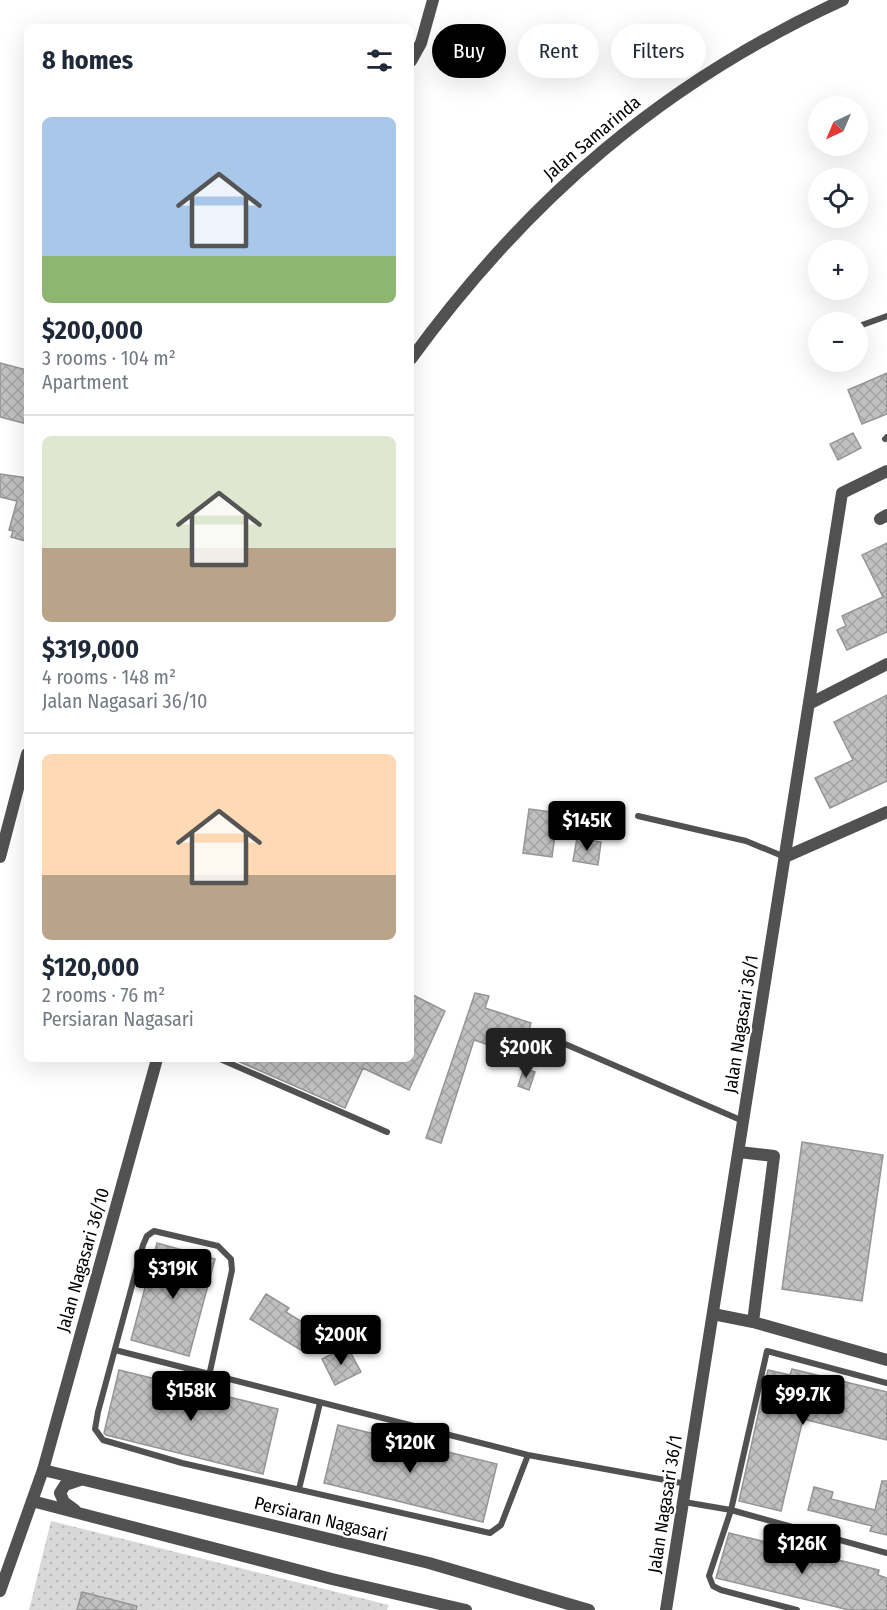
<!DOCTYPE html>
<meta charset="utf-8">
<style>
:root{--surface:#fff;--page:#f2f2f3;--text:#1f2937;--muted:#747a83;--line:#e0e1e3;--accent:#000}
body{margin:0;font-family:"Fira Sans Condensed",sans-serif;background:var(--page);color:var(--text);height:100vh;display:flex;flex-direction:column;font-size:22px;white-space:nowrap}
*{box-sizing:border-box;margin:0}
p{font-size:20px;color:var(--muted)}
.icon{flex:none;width:33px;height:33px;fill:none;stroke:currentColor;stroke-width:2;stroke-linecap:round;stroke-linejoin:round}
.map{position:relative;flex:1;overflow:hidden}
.sheet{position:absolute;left:24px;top:24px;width:390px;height:1038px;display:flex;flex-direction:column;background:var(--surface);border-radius:9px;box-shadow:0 6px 24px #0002}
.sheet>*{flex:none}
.banner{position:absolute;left:432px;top:24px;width:364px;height:54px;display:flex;gap:12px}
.needle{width:39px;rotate:224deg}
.fabs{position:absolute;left:808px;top:96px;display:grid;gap:12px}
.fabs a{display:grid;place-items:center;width:60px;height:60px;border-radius:50%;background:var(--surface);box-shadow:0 6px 24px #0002;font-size:30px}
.price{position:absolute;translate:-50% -51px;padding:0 14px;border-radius:6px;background:var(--accent);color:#fff;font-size:20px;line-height:39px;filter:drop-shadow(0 2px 3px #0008)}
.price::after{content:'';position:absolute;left:50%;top:36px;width:18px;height:14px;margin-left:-9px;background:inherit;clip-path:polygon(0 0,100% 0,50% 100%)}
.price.current{background:#222;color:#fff}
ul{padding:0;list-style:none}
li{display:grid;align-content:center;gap:12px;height:318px;padding:0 18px}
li+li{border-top:2px solid var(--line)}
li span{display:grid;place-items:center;height:186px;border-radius:9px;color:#555}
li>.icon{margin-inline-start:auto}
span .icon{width:108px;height:108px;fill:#fffc;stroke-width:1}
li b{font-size:26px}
h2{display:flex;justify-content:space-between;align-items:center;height:72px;padding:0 18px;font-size:26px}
.chip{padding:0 21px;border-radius:27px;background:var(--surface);box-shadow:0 6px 24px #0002;font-size:21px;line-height:54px}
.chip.current{background:var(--accent);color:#fff}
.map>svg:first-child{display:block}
.grass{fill:url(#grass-dots)}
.building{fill:url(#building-cross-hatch);stroke:#959595;stroke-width:1.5}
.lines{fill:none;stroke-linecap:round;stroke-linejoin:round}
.service{stroke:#515151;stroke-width:6}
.minor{stroke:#515151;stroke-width:12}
.tertiary{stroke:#515151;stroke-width:12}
.labels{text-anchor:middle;stroke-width:4.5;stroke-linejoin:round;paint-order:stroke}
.street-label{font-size:18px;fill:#000;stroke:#fff}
</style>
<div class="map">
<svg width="887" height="1610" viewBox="0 0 887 1610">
<defs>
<pattern id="grass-dots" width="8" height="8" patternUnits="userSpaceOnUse" patternTransform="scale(1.5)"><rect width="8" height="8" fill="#d8d8d8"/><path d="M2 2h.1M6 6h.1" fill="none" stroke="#b8b8b8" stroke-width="1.8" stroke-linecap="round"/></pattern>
<pattern id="building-cross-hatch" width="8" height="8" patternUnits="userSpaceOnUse" patternTransform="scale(1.5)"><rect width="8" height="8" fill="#c0c0c0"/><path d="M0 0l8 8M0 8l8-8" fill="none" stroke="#a3a3a3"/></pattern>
</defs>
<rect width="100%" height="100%" fill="#fff"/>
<path class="grass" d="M51,1521L389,1605L387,1610H29Z"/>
<path class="building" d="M0,363L27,370V424L0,417Z
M887,373V414L862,424L848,390Z
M853,433L861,448L838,460L830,444Z
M0,474L27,478L25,541L11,537L13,531L9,530L17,501L0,497Z
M887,543V632L847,650L837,630L846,626L842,616L883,597L862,555Z
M887,695V781L830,808L815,778L853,760L834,722Z
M529,809L558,813L552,857L523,853Z
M577,838L601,842L598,865L573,861Z
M475,993L489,996L485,1008L531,1023L525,1043L497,1033L492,1046L474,1040L441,1143L426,1138Z
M411,994L445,1011L409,1090L363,1068L345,1108L233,1059H411Z
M524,1068L535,1072L529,1090L518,1086Z
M802,1142L883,1155L862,1301L782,1289Z
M157,1243L215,1259L189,1356L131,1340Z
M266,1294L289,1308L286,1312L320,1333L308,1352H304L250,1319Z
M347,1346L361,1372L335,1385L322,1359Z
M792,1369L887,1392V1440L803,1419L781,1511L739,1501L768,1370L790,1375Z
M119,1370L278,1409L263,1474L106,1435L104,1433Z
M338,1425L497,1464L483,1522L324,1483Z
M882,1481H887V1535L870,1531L872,1526L808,1510L814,1487L833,1492L831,1499L875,1510Z
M729,1533L879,1570L878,1575L887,1578V1610H849L716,1578Z
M82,1592L137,1606L136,1610H77Z"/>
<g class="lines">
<path class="service" d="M862,325L887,316
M885,439L887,437
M638,816L746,841L785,857
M565,1044L743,1121
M220,1059L387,1132
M115,1350L528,1455L687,1484
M209,1376L232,1270L231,1259L218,1246L154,1231L147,1236L143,1245L98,1412L95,1429L103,1440L182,1463L490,1533L501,1525L528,1455
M299,1489L320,1403
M684,1502L731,1510L887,1553
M797,1610L721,1590L713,1586L709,1576L731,1510L767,1351L887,1383"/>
<path class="minor" d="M411,61L421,43L433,0
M411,359C527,200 663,82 843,0
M880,519L887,515
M809,704L887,664
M0,857L27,754
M785,857L887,812
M739,1152L774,1156L753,1322
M713,1314L753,1322L887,1360
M0,1591L43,1470L157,1059
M666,1610L842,493L887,471"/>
<path class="tertiary" d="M43,1470L429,1563L589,1610
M32,1501L332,1579L466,1610
M75,1510L64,1502L60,1493L65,1485L80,1480"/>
</g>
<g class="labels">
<g class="street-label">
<text transform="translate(592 138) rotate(-40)" y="6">Jalan Samarinda</text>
<text transform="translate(741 1024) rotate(-81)" y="6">Jalan Nagasari 36/1</text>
<text transform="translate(83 1260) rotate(-74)" y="6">Jalan Nagasari 36/10</text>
<text transform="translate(665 1504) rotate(-81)" y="6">Jalan Nagasari 36/1</text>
<text transform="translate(321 1519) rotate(14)" y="6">Persiaran Nagasari</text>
</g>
</g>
</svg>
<div class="fabs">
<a><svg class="needle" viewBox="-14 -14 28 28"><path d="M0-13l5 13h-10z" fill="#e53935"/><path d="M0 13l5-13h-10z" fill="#747a83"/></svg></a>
<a><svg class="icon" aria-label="locate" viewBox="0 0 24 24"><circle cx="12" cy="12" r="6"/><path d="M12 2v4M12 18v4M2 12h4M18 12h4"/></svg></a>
<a>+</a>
<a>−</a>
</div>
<b class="price" style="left:587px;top:852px">$145K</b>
<b class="price current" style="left:526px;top:1079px">$200K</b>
<b class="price" style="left:173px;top:1300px">$319K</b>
<b class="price" style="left:341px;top:1366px">$200K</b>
<b class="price" style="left:191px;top:1422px">$158K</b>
<b class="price" style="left:803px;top:1426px">$99.7K</b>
<b class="price" style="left:410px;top:1474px">$120K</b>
<b class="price" style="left:802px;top:1575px">$126K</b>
<div class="banner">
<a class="chip current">Buy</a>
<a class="chip">Rent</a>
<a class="chip">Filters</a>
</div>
<section class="sheet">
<h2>8 homes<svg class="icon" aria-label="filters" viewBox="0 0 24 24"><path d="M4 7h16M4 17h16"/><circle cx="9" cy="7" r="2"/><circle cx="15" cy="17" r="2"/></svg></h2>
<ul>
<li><span style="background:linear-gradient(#a9c7e8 75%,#8fb573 0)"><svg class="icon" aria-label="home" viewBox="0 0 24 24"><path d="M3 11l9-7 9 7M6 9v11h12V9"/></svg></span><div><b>$200,000</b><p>3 rooms · 104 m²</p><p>Apartment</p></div></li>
<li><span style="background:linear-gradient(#dfe7d0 60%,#b9a48a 0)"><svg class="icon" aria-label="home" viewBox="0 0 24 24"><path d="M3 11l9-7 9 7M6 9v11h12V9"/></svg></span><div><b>$319,000</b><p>4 rooms · 148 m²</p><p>Jalan Nagasari 36/10</p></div></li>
<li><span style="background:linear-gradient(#ffd9b3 65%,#b9a48a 0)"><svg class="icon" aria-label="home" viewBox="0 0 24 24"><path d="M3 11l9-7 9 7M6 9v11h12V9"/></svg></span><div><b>$120,000</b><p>2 rooms · 76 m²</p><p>Persiaran Nagasari</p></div></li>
</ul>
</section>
</div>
